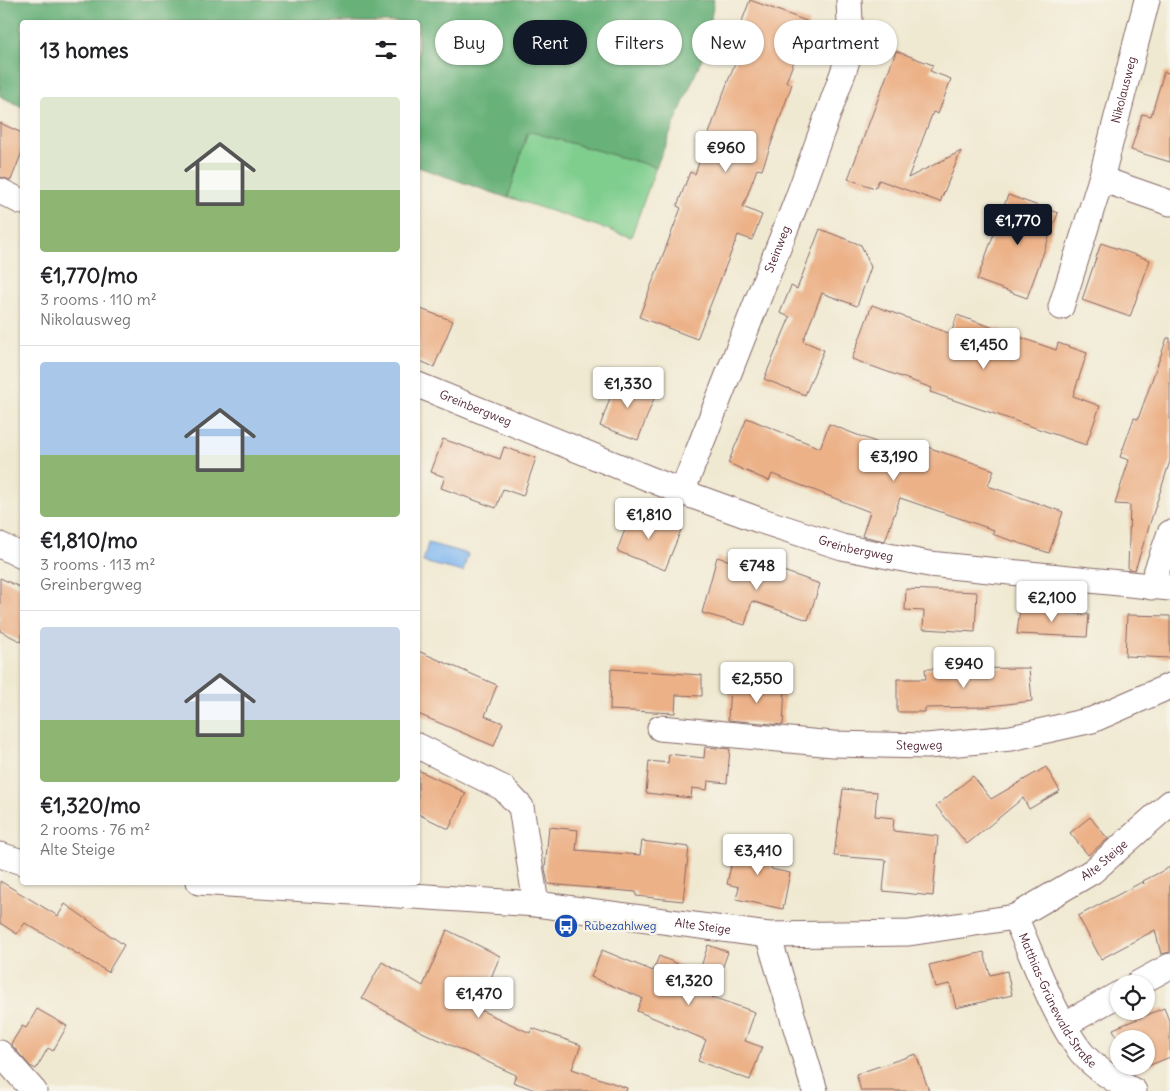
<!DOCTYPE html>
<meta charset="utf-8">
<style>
:root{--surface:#fff;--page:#f6f6f6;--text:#202124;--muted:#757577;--line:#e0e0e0;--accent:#111827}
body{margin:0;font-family:Delius,sans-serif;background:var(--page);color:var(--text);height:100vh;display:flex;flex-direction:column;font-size:19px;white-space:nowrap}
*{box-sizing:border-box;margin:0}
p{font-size:16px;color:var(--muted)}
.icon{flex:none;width:28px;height:28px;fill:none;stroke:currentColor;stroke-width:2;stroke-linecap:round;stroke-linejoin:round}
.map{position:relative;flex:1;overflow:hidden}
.side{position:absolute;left:20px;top:20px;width:400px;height:865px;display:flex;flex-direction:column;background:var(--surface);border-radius:5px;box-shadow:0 1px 4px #0004}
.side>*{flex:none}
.guide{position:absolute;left:435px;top:20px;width:475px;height:45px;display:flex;gap:10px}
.controls{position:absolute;left:1110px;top:975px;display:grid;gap:10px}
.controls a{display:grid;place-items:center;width:45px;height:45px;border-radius:50%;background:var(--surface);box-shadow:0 1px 4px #0004;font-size:25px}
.price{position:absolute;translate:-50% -42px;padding:0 11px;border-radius:5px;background:#fff;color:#222;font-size:16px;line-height:32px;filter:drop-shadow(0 1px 2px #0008)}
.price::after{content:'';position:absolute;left:50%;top:30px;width:15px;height:11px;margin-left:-8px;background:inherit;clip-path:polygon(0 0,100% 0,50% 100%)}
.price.active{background:var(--accent);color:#fff}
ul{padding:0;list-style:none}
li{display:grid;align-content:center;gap:10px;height:265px;padding:0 20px}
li+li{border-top:1px solid var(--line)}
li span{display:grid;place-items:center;height:155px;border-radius:5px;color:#555}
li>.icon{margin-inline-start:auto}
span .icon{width:90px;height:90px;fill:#fffc;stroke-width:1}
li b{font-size:21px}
h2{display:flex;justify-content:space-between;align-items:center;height:60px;padding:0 20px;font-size:21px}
.chip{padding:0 18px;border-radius:22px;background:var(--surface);box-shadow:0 1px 4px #0004;font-size:18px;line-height:45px}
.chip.active{background:var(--accent);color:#fff}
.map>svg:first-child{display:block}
.green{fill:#7fce8e;stroke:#64765c}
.forest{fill:#67b179;stroke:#586852}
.water{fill:#7fb8f0;stroke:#646c8e}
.building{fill:#ecb187}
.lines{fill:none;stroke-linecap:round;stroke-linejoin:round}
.street-casing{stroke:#846665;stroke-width:27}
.street{stroke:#fff;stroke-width:25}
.labels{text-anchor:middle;stroke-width:5;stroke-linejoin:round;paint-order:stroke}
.street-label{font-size:12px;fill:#4a1f2b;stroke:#f7f3e8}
.transit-label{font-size:12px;fill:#164399;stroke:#f7f3e8;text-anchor:start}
</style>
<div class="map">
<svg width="1170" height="1091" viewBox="0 0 1170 1091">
<rect width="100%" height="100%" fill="#f7f3e8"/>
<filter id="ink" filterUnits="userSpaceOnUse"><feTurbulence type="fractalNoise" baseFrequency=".02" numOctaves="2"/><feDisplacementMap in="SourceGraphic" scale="10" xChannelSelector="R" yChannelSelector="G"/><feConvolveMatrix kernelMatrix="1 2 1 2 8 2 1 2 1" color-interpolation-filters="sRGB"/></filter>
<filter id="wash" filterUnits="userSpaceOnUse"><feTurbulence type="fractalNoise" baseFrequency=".0096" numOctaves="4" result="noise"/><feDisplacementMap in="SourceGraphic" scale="20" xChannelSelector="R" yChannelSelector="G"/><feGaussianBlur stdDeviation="1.12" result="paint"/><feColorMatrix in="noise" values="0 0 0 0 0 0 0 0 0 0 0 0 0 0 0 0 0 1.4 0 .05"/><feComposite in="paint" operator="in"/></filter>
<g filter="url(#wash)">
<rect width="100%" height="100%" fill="#f0e9d2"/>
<path class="green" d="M528,131L656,167L631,237L508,197Z"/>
<path class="forest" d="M0,0H714L706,49L656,167L528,131L508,198L418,167V22H22V107L0,96Z"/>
<path class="water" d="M428,543L468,554L463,572L423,562Z"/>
<g id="blocks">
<path class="building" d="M750,0L809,22L786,82L792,84L762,170L757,169L743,207L762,215L752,240L738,235L697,339L639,317L681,208L677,206L690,172L695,174L720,102L745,37L737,34Z
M896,51L933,65L930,71L951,79L938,114L933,112L908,178L961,151L940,202L879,180L875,188L848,179Z
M1164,72L1170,73V162L1131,150L1142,114L1151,116Z
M0,123L22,133V152L11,180L0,177Z
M1008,195L1058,213L1027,298L977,280Z
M820,229L861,245L871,267L857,306L822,293L803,341L824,350L805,395L764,379L790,317L780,313L791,286L797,289Z
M1101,243L1150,260L1130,317L1082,300Z
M872,305L951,334L957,315L1056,350L1058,343L1087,353L1073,396L1100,406L1086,445L930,392L932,388L852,359Z
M418,308L453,321L434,367L418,360Z
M1167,338H1170V461L1135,570L1128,569L1130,505L1115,504L1129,460L1120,457L1134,418L1138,419Z
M617,379L656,393L638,440L600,426Z
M747,418L820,448L829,424L909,455L913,442L994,470L988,486L1063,512L1049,553L992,534L994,530L900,498L885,541L862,536L870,512L772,474L769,481L728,463Z
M443,439L500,459L504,447L536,458L523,496L503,489L496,508L441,488L445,477L431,472Z
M632,511L681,530L665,570L617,551Z
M717,557L756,568L758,562L820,584L808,620L752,601L745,625L702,613Z
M0,578L22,588V642L0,631Z
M906,589L977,592L975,632L923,629L924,611L905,610Z
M1020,608L1089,615L1087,637L1017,634Z
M1127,615L1170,616V658L1125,656Z
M418,651L497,685L485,716L503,723L494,746L418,714Z
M1029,668L1032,701L982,707L925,708V712H897V679H926L925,669Z
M611,669L702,675V696L676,695L675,713L610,710Z
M730,684L785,687L783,725L728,720Z
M705,747L730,749L727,783L708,781L707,790L692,788L691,798L646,793L649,761L668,763L669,754L704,758Z
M1046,767L1060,791L1029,809L1023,798L967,844L936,806L973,776L991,799Z
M418,770L466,793L449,829L418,814Z
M843,789L877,792L875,816L894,818L893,831L938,836L933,896L883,891L886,860L834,856Z
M1090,817L1108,839L1088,855L1070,833Z
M549,827L578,830L576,850L640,855L642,841L689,847L683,901L636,896V892L548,884L545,869Z
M736,842L775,850L771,869L790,873L783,909L736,899L739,887L727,884Z
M1170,867V952L1161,954L1155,930L1101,959L1078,916L1142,882L1144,884L1143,881Z
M0,881L58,916L65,904L124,945L108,972L25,923L17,934L0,923Z
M447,930L500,956L478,1009L530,1033L532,1028L581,1045L572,1069L627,1088L626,1091H538L513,1082L516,1075L420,1031L362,998L382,962L423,986Z
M708,945L728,952L712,997L755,1012L745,1041L762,1047L750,1080L698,1061L706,1040L637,1011L642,998L591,977L602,950L653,971L659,956L699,973Z
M984,952L990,975L1007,971L1012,995L956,1008L950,984L935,987L929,965Z
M1164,1008L1170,1023V1057L1131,1073L1129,1066H1146V1039H1119V1043L1113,1029Z
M37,1009L67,1026L53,1051L48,1048L36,1069L30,1066L11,1044L22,1026L26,1028Z
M916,1054L929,1091H861L856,1074Z"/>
</g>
</g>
<g filter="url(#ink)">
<use href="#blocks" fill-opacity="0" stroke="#846665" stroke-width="1"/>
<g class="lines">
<g class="street-casing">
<g id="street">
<path id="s1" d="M1101,179L1147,0"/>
<path d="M0,191L22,202"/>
<path d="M1061,307L1101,179L1170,203"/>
<path id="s2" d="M418,385L682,492L759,520L842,547L929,564L1170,588"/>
<path id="s3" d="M682,492L797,200L844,70L851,47L849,0"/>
<path d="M0,545L22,556"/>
<path d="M1151,587L1170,533"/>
<path id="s4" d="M660,728L833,744L927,746L1011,738L1092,720L1170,686"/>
<path d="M418,746L503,788L521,807L536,904"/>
<path d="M0,855L22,862"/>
<path id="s5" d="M199,882L536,904L768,935L909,933L1015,917L1093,871L1170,803"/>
<path id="s6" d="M1015,917C1033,957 1055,1019 1081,1052C1095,1069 1115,1081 1134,1091"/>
<path d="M768,935L815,1091"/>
<path d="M1137,984L1170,966"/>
<path d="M1064,1025L1119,994"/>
<path d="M0,1053L34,1091"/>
</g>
</g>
<use href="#street" class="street"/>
</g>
</g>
<defs>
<g id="bus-disc" transform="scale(1.25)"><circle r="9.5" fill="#1a4fb4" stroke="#f7f3e8"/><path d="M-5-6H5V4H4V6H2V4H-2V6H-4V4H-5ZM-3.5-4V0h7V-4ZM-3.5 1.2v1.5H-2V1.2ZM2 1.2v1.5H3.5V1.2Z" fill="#fff"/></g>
</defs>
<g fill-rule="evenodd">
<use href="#bus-disc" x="566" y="926"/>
</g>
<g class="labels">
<g class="street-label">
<text dy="4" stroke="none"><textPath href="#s1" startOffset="92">Nikolausweg</textPath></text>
<text dy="4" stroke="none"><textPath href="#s3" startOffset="261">Steinweg</textPath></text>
<text dy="4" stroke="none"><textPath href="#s2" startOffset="62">Greinbergweg</textPath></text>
<text dy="4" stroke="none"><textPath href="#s2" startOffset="468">Greinbergweg</textPath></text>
<text dy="4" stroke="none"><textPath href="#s4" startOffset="260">Stegweg</textPath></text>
<text dy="4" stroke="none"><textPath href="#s5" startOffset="926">Alte Steige</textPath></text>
<text dy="4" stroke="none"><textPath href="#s5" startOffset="506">Alte Steige</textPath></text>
<text dy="4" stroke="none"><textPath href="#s6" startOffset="94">Matthias-Grünewald-Straße</textPath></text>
</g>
<g class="transit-label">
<text x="584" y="930">Rübezahlweg</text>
</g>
</g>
</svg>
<div class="controls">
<a><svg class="icon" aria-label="locate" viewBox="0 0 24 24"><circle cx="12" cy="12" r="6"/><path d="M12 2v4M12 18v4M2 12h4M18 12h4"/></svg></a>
<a><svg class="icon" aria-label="layers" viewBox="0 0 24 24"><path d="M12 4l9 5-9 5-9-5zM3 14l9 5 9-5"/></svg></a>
</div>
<b class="price" style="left:726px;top:173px">€960</b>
<b class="price active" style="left:1018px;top:246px">€1,770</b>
<b class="price" style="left:984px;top:370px">€1,450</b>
<b class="price" style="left:628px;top:409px">€1,330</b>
<b class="price" style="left:894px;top:482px">€3,190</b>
<b class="price" style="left:649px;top:540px">€1,810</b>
<b class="price" style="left:757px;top:591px">€748</b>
<b class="price" style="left:1052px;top:623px">€2,100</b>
<b class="price" style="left:964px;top:689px">€940</b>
<b class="price" style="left:757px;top:704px">€2,550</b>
<b class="price" style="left:758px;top:876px">€3,410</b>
<b class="price" style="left:689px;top:1006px">€1,320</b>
<b class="price" style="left:479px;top:1019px">€1,470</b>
<div class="guide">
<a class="chip">Buy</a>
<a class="chip active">Rent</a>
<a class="chip">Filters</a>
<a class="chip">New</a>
<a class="chip">Apartment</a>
</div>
<section class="side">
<h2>13 homes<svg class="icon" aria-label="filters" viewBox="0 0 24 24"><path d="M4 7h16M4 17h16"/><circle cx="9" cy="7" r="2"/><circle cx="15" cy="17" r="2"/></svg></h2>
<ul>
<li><span style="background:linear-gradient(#dfe7d0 60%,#8fb573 0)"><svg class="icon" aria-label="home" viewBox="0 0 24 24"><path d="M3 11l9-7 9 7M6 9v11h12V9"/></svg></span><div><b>€1,770/mo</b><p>3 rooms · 110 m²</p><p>Nikolausweg</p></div></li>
<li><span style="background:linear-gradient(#a9c7e8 60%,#8fb573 0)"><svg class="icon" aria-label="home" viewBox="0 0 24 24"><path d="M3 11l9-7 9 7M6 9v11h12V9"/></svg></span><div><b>€1,810/mo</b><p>3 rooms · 113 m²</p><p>Greinbergweg</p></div></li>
<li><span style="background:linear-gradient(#c9d6e8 60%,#8fb573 0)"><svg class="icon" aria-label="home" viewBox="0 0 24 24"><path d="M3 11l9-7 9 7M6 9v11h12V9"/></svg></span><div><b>€1,320/mo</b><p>2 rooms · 76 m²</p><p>Alte Steige</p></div></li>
</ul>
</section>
</div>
